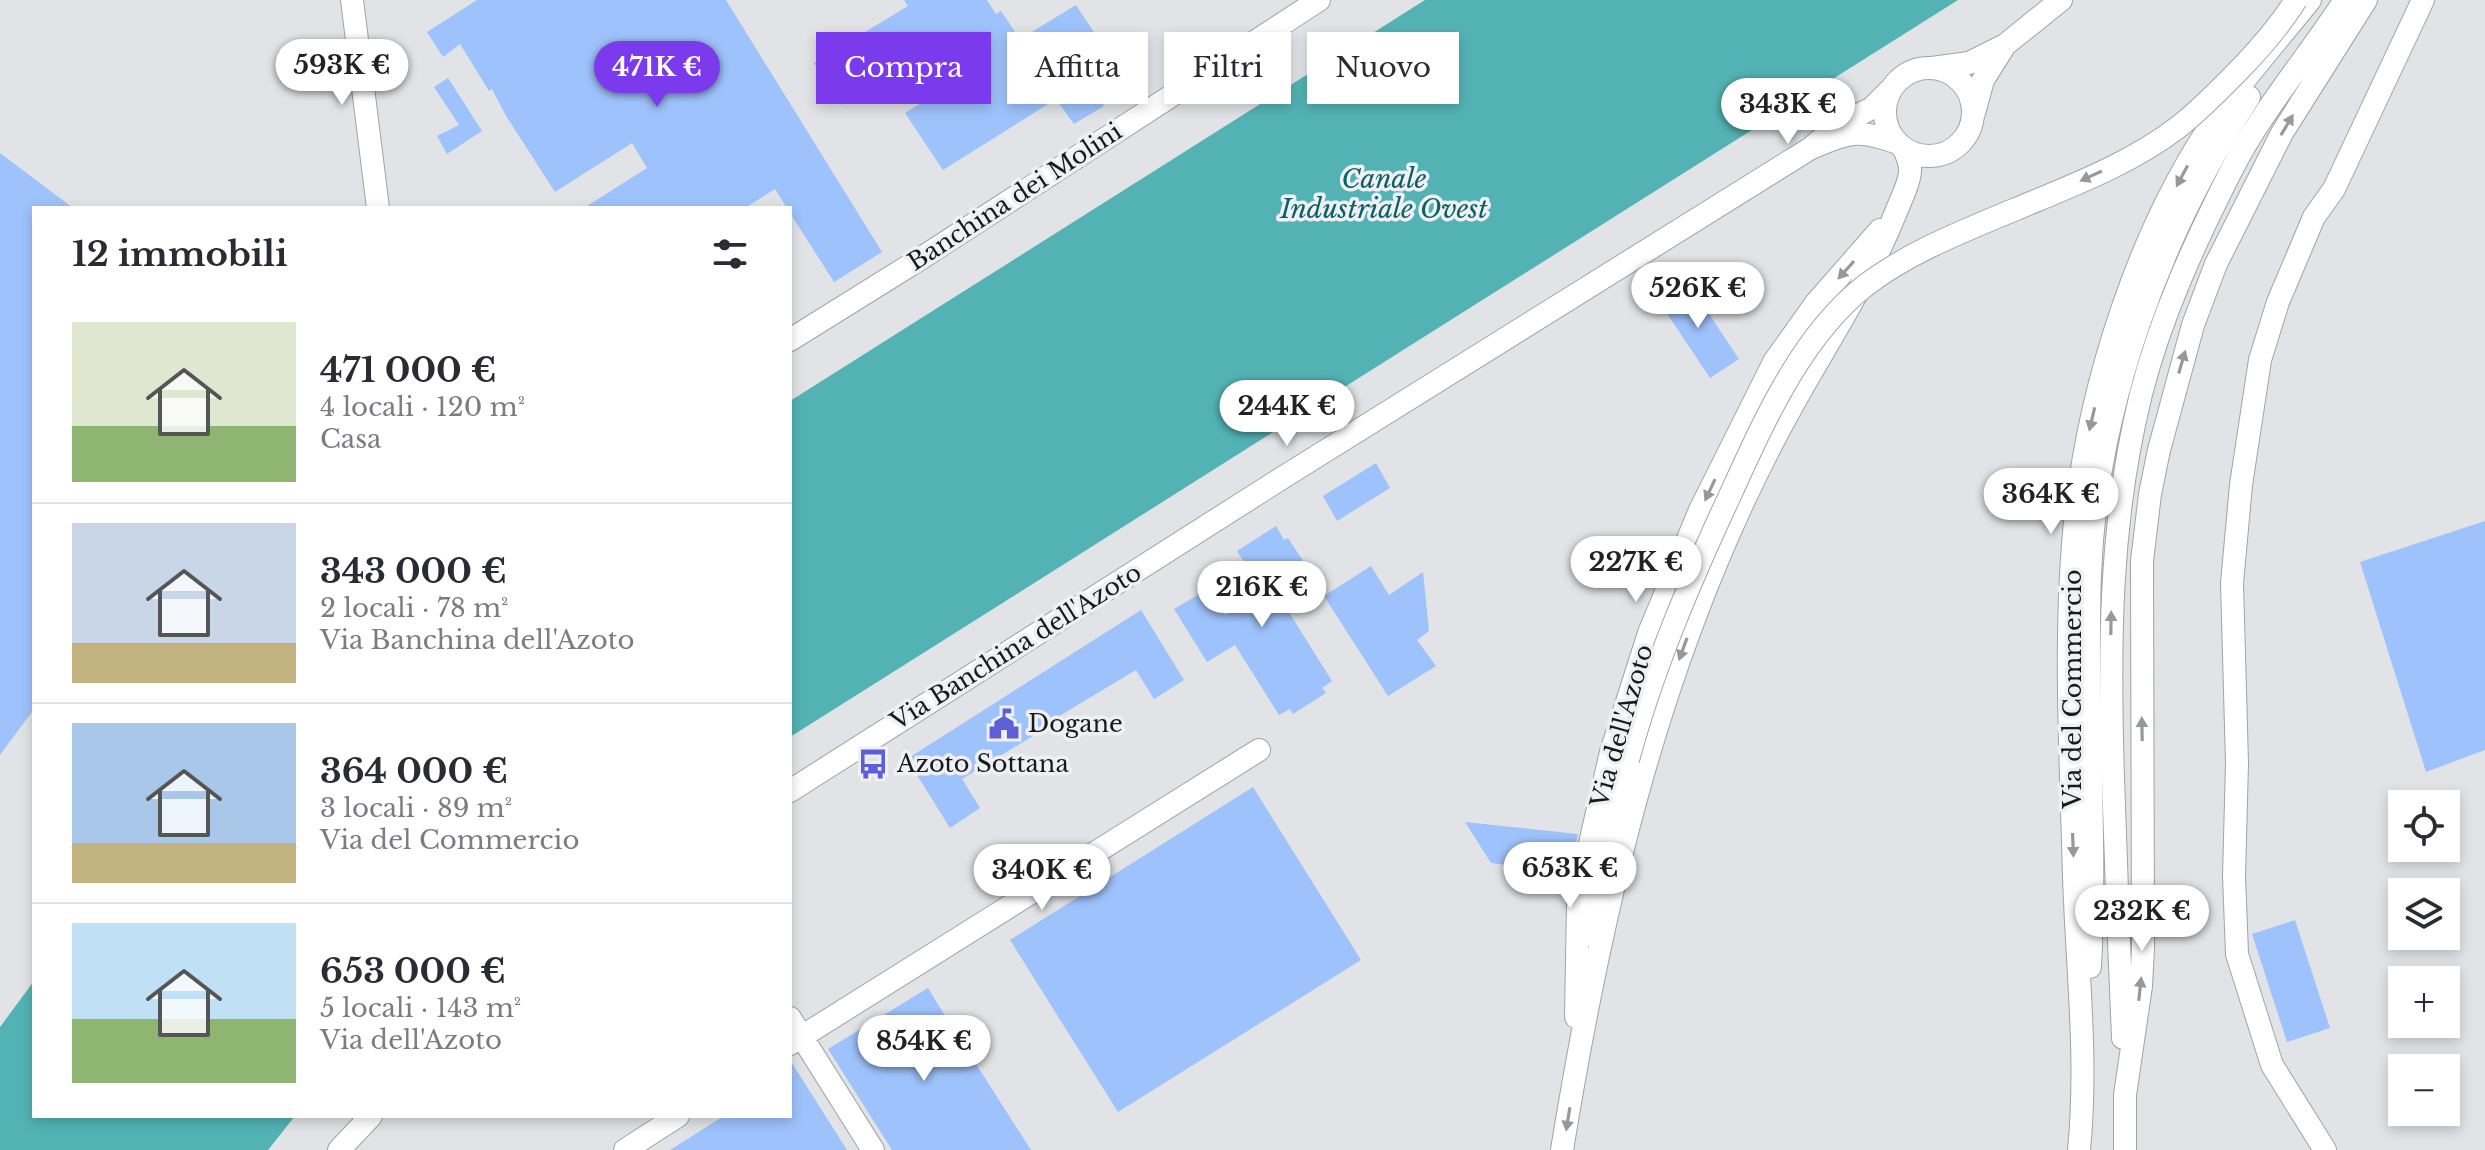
<!DOCTYPE html>
<html lang="it">
<meta charset="utf-8">
<style>
:root{--surface:#fff;--page:#f7f7f7;--text:#2b2b33;--muted:#7c7c81;--line:#e1e1e2;--accent:#7c3aed}
body{margin:0;font-family:"Libre Baskerville",serif;background:var(--page);color:var(--text);height:100vh;display:flex;flex-direction:column;font-size:30px;white-space:nowrap}
*{box-sizing:border-box;margin:0}
p{font-size:26px;color:var(--muted)}
.icon{flex:none;width:44px;height:44px;fill:none;stroke:currentColor;stroke-width:2;stroke-linecap:round;stroke-linejoin:round}
.map{position:relative;flex:1;overflow:hidden}
.side{position:absolute;left:32px;top:206px;width:760px;height:912px;display:flex;flex-direction:column;background:var(--surface);border-radius:0px;box-shadow:0 4px 12px #0003}
.side>*{flex:none}
.banner{position:absolute;left:816px;top:32px;width:760px;height:72px;display:flex;gap:16px}
.fabs{position:absolute;left:2388px;top:790px;display:grid;gap:16px}
.fabs a{display:grid;place-items:center;width:72px;height:72px;border-radius:0px;background:var(--surface);box-shadow:0 4px 12px #0003;font-size:40px}
.price{position:absolute;translate:-50% -68px;padding:0 18px;border-radius:28px;background:#fff;color:#222;font-size:26px;line-height:52px;filter:drop-shadow(0 2px 4px #0008)}
.price::after{content:'';position:absolute;left:50%;top:48px;width:24px;height:18px;margin-left:-12px;background:inherit;clip-path:polygon(0 0,100% 0,50% 100%)}
.price.selected{background:var(--accent);color:#fff}
ul{padding:0;list-style:none}
li{display:flex;align-items:center;gap:24px;height:200px;padding:0 40px}
li+li{border-top:2px solid var(--line)}
li span{display:grid;place-items:center;flex:none;width:224px;height:160px;border-radius:0px;color:#555}
li>.icon{margin-inline-start:auto}
span .icon{width:96px;height:96px;fill:#fffc;stroke-width:1}
li b{font-size:34px}
h2{display:flex;justify-content:space-between;align-items:center;height:96px;padding:0 40px;font-size:34px}
.tag{padding:0 28px;border-radius:0px;background:var(--surface);box-shadow:0 4px 12px #0003;font-size:28px;line-height:72px}
.tag.selected{background:var(--accent);color:#fff}
.map>svg:first-child{display:block}
.water{fill:#53b3b4}
.building{fill:#9ec2fb}
.lines{fill:none;stroke-linecap:round;stroke-linejoin:round}
.minor-casing{stroke:#a1a3a6;stroke-width:24}
.minor{stroke:#fff;stroke-width:22}
.minor-bridge-casing{stroke:#a1a3a6;stroke-width:24;stroke-linecap:butt}
.minor-bridge{stroke:#fff;stroke-width:22}
.oneway{fill:#979898}
.labels{text-anchor:middle;stroke-width:7;stroke-linejoin:round;paint-order:stroke}
.street-label{font-size:24px;fill:#18191a;stroke:#eef0f4}
.poi-label{font-size:24px;fill:#18191a;stroke:#eef0f4;text-anchor:start}
.water-label{font-size:26px;font-style:italic;fill:#0d6061;stroke:#eef0f4}
</style>
<div class="map">
<svg width="2485" height="1150" viewBox="0 0 2485 1150">
<rect width="100%" height="100%" fill="#e1e3e6"/>
<path class="water" d="M1425,0H1958L790,737V401Z
M34,981V1116H295L268,1150H0V1027Z"/>
<path class="building" d="M477,0H726L882,252L834,282L790,213V208H787L775,189L745,208H584L647,168L632,143L555,192L506,116L492,89L489,91L460,44L443,57L427,32Z
M904,0H987L996,14L1001,11L1020,39L1076,5L1113,61L1099,69L1107,83L1094,91L1104,106L1074,124L1056,99L943,170L905,113L951,84L929,48L840,105L814,63L908,6Z
M448,78L482,131L447,154L437,136L459,125L434,87Z
M0,153L73,208H34V709L0,755Z
M1687,281L1739,359L1710,378L1658,300Z
M1376,463L1390,488L1337,521L1323,496Z
M2485,521V750L2426,772L2360,562Z
M1276,526L1284,540L1288,538L1303,561L1270,582L1332,681L1322,688L1326,693L1293,714L1290,709L1279,715L1235,645L1207,662L1174,609L1208,589L1225,615L1257,595L1246,574L1250,572L1237,551Z
M1371,566L1389,595L1423,572L1429,631L1417,640L1436,666L1388,696L1324,596Z
M1141,610L1184,680L1154,699L1136,670L1031,733L1033,736L962,779L980,808L950,828L907,759Z
M1253,787L1361,960L1118,1112L1010,940Z
M1465,822L1578,834L1574,850L1562,871L1491,863Z
M2295,920L2330,1028L2287,1042L2252,934Z
M928,988L937,1003L1031,1150H892L828,1049Z
M790,1060L847,1150H670L724,1116H790Z"/>
<g class="lines">
<g class="minor-casing">
<path id="minor" d="M352,0L378,208
M2005,45L2061,0
M1932,68L1969,63L2005,45L1983,80L1974,113
M1885 112a44 44 0 1 1 88 0a44 44 0 1 1-88 0Z
M1891,89L1872,108L1837,126L1811,148C1851,132 1857,128 1898,143
M790,340L920,259L1319,0
M790,791L1282,478L1811,148
M1590,935L1597,884L1628,760
M2090,967C2097,836 2085,705 2090,574C2096,408 2160,235 2249,97
M1576,1017L1578,904L1582,878L1611,752L1649,633L1700,510L1774,362L1816,303L1880,230
M790,1018L873,1150
M2123,1038C2119,951 2116,865 2113,778C2109,647 2109,523 2141,394C2161,316 2195,242 2231,171C2262,110 2308,57 2345,0
M790,1044L1259,750
M339,1150L371,1116
M625,1150L678,1116
M1562,1150C1603,898 1662,645 1785,419C1822,350 1867,285 1896,212C1901,199 1909,185 1910,172C1911,164 1907,156 1904,149
M2079,1150C2088,1059 2077,968 2074,877C2071,756 2063,632 2076,512C2091,380 2140,228 2215,119C2244,78 2278,40 2310,0
M2125,1150V1095L2141,986L2143,949L2142,561L2150,494L2159,450L2193,325L2216,264L2282,133L2366,0
M2325,1150L2272,1065L2237,954L2234,876L2237,763L2232,583L2241,485L2260,360L2278,302L2314,217L2334,189L2423,0"/>
</g>
<use href="#minor" class="minor"/>
<g class="minor-bridge-casing">
<path id="minor-bridge" d="M1628,760C1653,667 1691,579 1732,491C1765,419 1802,335 1866,285C1911,251 1964,231 2016,209C2071,186 2130,164 2177,128C2202,109 2222,87 2243,66C2263,45 2281,24 2296,0"/>
</g>
<use href="#minor-bridge" class="minor-bridge"/>
</g>
<defs><path id="oneway-solid" d="M-6-.8H1V-3.2L6.5 0L1 3.2V.8H-6Z" transform="scale(2)"/></defs>
<g class="oneway">
<use href="#oneway-solid" transform="translate(2287 125) rotate(-59)"/>
<use href="#oneway-solid" transform="translate(2091 176) rotate(155)"/>
<use href="#oneway-solid" transform="translate(2182 176) rotate(118)"/>
<use href="#oneway-solid" transform="translate(1846 270) rotate(132)"/>
<use href="#oneway-solid" transform="translate(2182 362) rotate(-74)"/>
<use href="#oneway-solid" transform="translate(2092 419) rotate(103)"/>
<use href="#oneway-solid" transform="translate(1710 490) rotate(115)"/>
<use href="#oneway-solid" transform="translate(2111 623) rotate(-89)"/>
<use href="#oneway-solid" transform="translate(1683 649) rotate(110)"/>
<use href="#oneway-solid" transform="translate(2142 729) rotate(-91)"/>
<use href="#oneway-solid" transform="translate(2073 845) rotate(88)"/>
<use href="#oneway-solid" transform="translate(2140 989) rotate(-84)"/>
<use href="#oneway-solid" transform="translate(1568 1119) rotate(99)"/>
</g>
<defs>
<g id="civic-bare" transform="scale(2.4)"><path d="M-.6-6.5H3V-4.5H.6V-3L4-1V1h2V6H-6V1h2V-1L-.6-3ZM-1.2 2.5V6h2.4V2.5Z" fill="#5e5fd7" stroke="#eef0f4" stroke-width="2.5" paint-order="stroke"/></g>
<g id="bus-bare" transform="scale(2.4)"><path d="M-5-6H5V4H4V6H2V4H-2V6H-4V4H-5ZM-3.5-4V0h7V-4ZM-3.5 1.2v1.5H-2V1.2ZM2 1.2v1.5H3.5V1.2Z" fill="#5e5fd7" stroke="#eef0f4" stroke-width="2.5" paint-order="stroke"/></g>
</defs>
<g fill-rule="evenodd">
<use href="#civic-bare" x="1004" y="724"/>
<use href="#bus-bare" x="873" y="764"/>
</g>
<g class="labels">
<g class="street-label">
<text transform="translate(1015 197) rotate(-33)" y="8">Banchina dei Molini</text>
<text transform="translate(1016 647) rotate(-32)" y="8">Via Banchina dell'Azoto</text>
<text transform="translate(2073 689) rotate(-90)" y="8">Via del Commercio</text>
<text transform="translate(1622 726) rotate(-74)" y="8">Via dell'Azoto</text>
</g>
<g class="poi-label">
<text x="1028" y="732">Dogane</text>
<text x="897" y="772">Azoto Sottana</text>
</g>
<g class="water-label">
<text x="1384" y="188">Canale<tspan x="1384" dy="30">Industriale Ovest</tspan></text>
</g>
</g>
</svg>
<div class="fabs">
<a><svg class="icon" aria-label="locate" viewBox="0 0 24 24"><circle cx="12" cy="12" r="6"/><path d="M12 2v4M12 18v4M2 12h4M18 12h4"/></svg></a>
<a><svg class="icon" aria-label="layers" viewBox="0 0 24 24"><path d="M12 4l9 5-9 5-9-5zM3 14l9 5 9-5"/></svg></a>
<a>+</a>
<a>−</a>
</div>
<b class="price" style="left:342px;top:107px">593K €</b>
<b class="price selected" style="left:657px;top:109px">471K €</b>
<b class="price" style="left:1788px;top:146px">343K €</b>
<b class="price" style="left:1698px;top:330px">526K €</b>
<b class="price" style="left:1287px;top:448px">244K €</b>
<b class="price" style="left:2051px;top:536px">364K €</b>
<b class="price" style="left:1636px;top:604px">227K €</b>
<b class="price" style="left:1262px;top:629px">216K €</b>
<b class="price" style="left:1570px;top:910px">653K €</b>
<b class="price" style="left:1042px;top:912px">340K €</b>
<b class="price" style="left:2142px;top:953px">232K €</b>
<b class="price" style="left:924px;top:1083px">854K €</b>
<div class="banner">
<a class="tag selected">Compra</a>
<a class="tag">Affitta</a>
<a class="tag">Filtri</a>
<a class="tag">Nuovo</a>
</div>
<section class="side">
<h2>12 immobili<svg class="icon" aria-label="filters" viewBox="0 0 24 24"><path d="M4 7h16M4 17h16"/><circle cx="9" cy="7" r="2"/><circle cx="15" cy="17" r="2"/></svg></h2>
<ul>
<li><span style="background:linear-gradient(#dfe7d0 65%,#8fb573 0)"><svg class="icon" aria-label="home" viewBox="0 0 24 24"><path d="M3 11l9-7 9 7M6 9v11h12V9"/></svg></span><div><b>471 000 €</b><p>4 locali · 120 m²</p><p>Casa</p></div></li>
<li><span style="background:linear-gradient(#c9d6e8 75%,#c2b280 0)"><svg class="icon" aria-label="home" viewBox="0 0 24 24"><path d="M3 11l9-7 9 7M6 9v11h12V9"/></svg></span><div><b>343 000 €</b><p>2 locali · 78 m²</p><p>Via Banchina dell'Azoto</p></div></li>
<li><span style="background:linear-gradient(#a9c7e8 75%,#c2b280 0)"><svg class="icon" aria-label="home" viewBox="0 0 24 24"><path d="M3 11l9-7 9 7M6 9v11h12V9"/></svg></span><div><b>364 000 €</b><p>3 locali · 89 m²</p><p>Via del Commercio</p></div></li>
<li><span style="background:linear-gradient(#bfe0f5 60%,#8fb573 0)"><svg class="icon" aria-label="home" viewBox="0 0 24 24"><path d="M3 11l9-7 9 7M6 9v11h12V9"/></svg></span><div><b>653 000 €</b><p>5 locali · 143 m²</p><p>Via dell'Azoto</p></div></li>
</ul>
</section>
</div>
